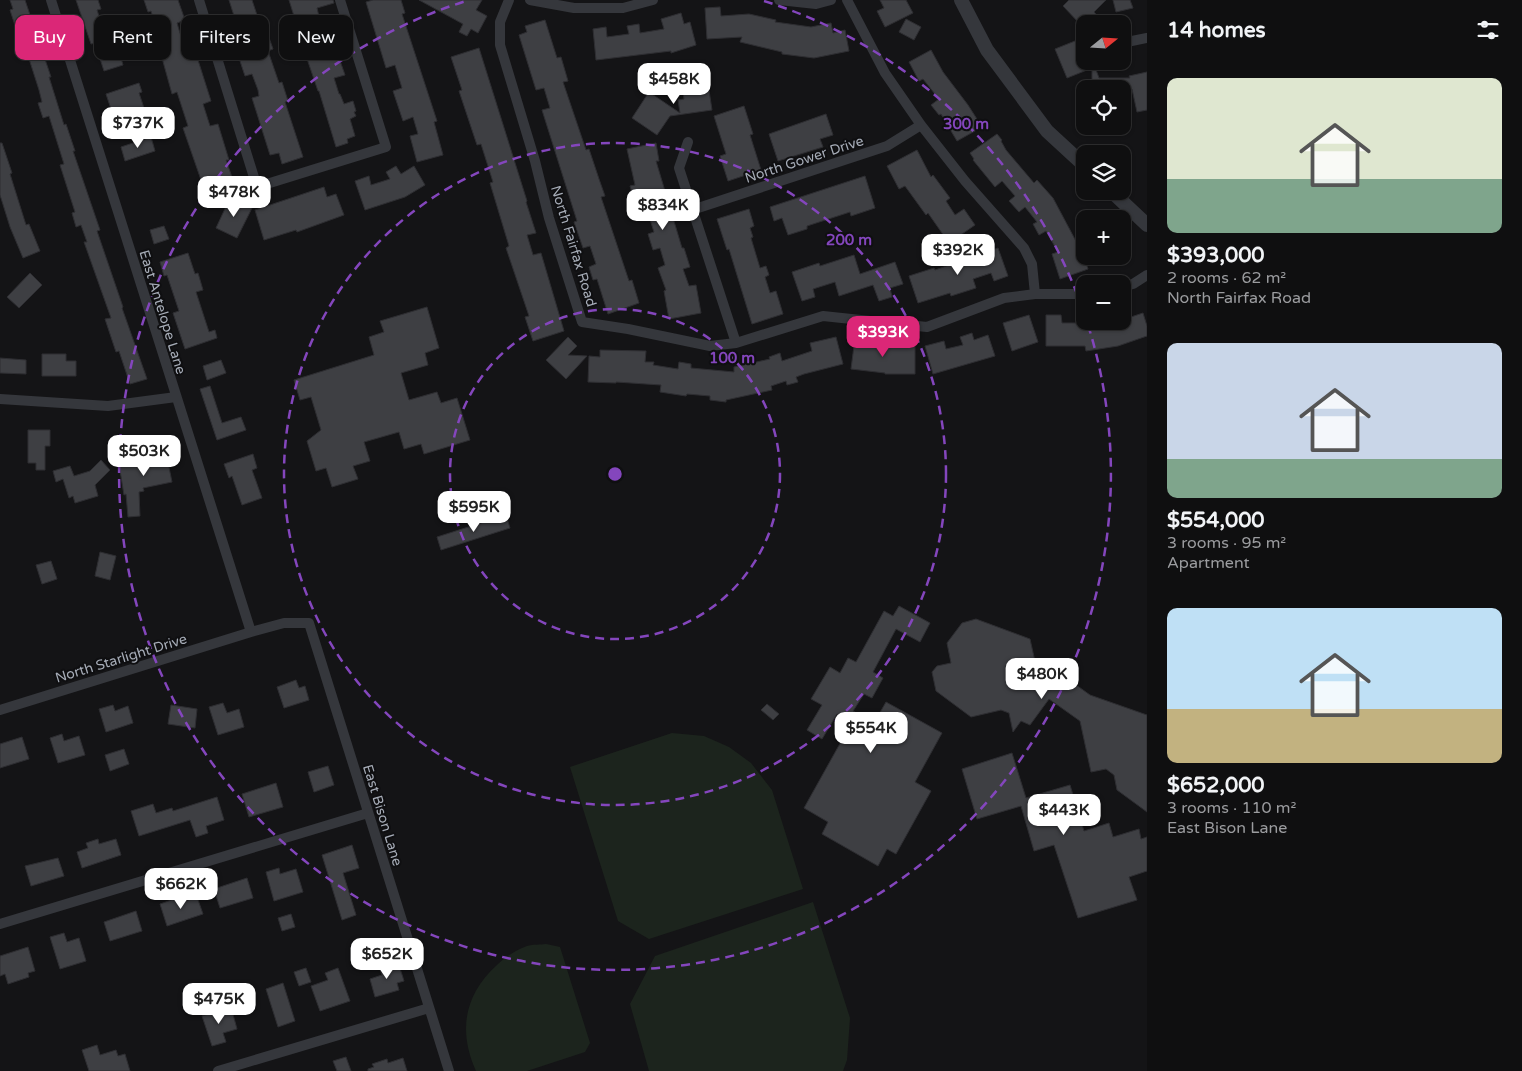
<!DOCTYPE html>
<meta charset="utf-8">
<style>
:root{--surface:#0f0f10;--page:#181819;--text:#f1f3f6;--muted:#9b9c9f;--line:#2f2f30;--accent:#db2777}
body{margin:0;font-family:"Varela Round",sans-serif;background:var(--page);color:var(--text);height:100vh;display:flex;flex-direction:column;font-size:19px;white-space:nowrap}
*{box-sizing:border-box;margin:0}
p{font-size:16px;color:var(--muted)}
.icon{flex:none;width:28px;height:28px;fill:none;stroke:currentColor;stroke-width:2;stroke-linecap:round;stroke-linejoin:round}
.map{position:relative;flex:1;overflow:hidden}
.side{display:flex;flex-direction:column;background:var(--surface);width:375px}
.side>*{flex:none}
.top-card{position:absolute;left:15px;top:15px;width:475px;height:45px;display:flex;gap:10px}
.needle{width:32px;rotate:72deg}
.tools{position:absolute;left:1076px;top:15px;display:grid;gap:10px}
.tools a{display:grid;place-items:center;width:55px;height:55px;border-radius:10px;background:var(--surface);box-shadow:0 1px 4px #0004,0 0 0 1px var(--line);font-size:25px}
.price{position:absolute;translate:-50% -42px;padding:0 11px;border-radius:10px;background:#fff;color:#222;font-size:16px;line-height:32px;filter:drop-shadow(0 1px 2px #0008)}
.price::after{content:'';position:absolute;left:50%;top:30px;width:15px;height:11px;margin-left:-8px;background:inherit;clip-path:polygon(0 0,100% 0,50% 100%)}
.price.current{background:var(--accent);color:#fff}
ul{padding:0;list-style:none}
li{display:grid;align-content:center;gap:10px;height:265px;padding:0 20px}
li span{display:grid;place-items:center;height:155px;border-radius:10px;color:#555}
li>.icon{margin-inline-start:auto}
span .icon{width:90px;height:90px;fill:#fffc;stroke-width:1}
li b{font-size:21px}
h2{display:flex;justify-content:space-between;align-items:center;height:60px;padding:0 20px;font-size:21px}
.chip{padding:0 18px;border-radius:10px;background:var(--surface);box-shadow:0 1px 4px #0004,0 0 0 1px var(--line);font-size:18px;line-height:45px}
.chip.current{background:var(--accent);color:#fff}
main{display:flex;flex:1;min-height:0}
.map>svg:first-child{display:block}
.green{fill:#1c241d}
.building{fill:#3e3f43;stroke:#2e2e32}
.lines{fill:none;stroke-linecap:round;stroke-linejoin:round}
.minor{stroke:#35373c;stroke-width:10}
.tertiary{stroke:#35373c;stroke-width:14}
.ring{fill:none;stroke:#8446bd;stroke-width:2.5;stroke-dasharray:9 6}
.labels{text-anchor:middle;stroke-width:4;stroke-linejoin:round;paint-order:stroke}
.street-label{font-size:14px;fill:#a6acb7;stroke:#0f0f11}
.centre{fill:#8446bd;stroke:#0f0f11;stroke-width:2.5}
.ring-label{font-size:15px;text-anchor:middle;font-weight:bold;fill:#8446bd;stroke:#0f0f11;stroke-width:4;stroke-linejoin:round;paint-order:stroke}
</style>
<main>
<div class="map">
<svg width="1147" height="1071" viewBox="0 0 1147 1071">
<rect width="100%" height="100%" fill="#141416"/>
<path class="green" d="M672,733L704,736L729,747L751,763L772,790L803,889L649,939L618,921L570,767Z
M813,902L850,1018L847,1060L843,1071H649L630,1004L655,956Z
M546,944L560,947L590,1043L585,1052L527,1071H476C458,1031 464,995 497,965C505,957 516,950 527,946C533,944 540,945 546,944Z"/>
<path class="building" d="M10,0H25L51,77H49L64,125L66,124L75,151H73L100,230L97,231L123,307L122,308L147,379L130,384L119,351L116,352L105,319L111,318L84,242H87L81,225L76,227L72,213L75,212L60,165L64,164L49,116L43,118L38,103L42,102L39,90L24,43L21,44L10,10L13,9Z
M76,0H98L101,9L97,10L109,47L117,44L123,65L104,71L95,43L91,44Z
M144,0H178L185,20L177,23L182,40L191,38L211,101L203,104L210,126L218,124L229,160H226L234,183L215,190L228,196L209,203L183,128L188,126L177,92L172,94L159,47L162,46L151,11L148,12Z
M229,0H252L263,33L267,32L273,49L268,51L279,83L282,82L288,101L285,102L303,157L282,164L279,153L270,155L252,98L259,96L258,90L252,74L245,76L227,22L235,19Z
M289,0H333L334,3L317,8L321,25L330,22L333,34L331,35L345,75L334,78L339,94H340L344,104L353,101L356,111L354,112L356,116L350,119L355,136L347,139L348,143L336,147L319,91H318L302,44L300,45L296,30L298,29Z
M373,0H401L405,13L402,14L437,121L434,122L443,155L417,162L410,136L418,134L413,117L403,121L393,91L402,88L395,65L386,68L366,2Z
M419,0H482L476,10L487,16L478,33L471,29L467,36L459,32L463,24Z
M880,0H906L913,13L885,27L877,11L884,8Z
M1069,0H1106L1094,12L1101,20L1097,24H1080L1063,6Z
M1113,0H1130L1133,8L1116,12Z
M720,7L721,16L749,14L776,20L775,22L811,27L831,23L833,33L845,30L849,51L814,58L782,54V52L740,42L742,37L707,39L705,8Z
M681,13L684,24L690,22L696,45L671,53V51L596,60L593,29L606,27L607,37L629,34L627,26L639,24L640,33L664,29L661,19Z
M906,19L921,27L914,40L899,32Z
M545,20L557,58L561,57L568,81L563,82L586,150L589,149L599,179L605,196L601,197L629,281L632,280L639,303L608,314L597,279L593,280L589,267L596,264L590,246L583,248L574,222L577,221L542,110L550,108L544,88L536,90L519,35L527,32L525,26Z
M1085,37V61H1108L1095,67L1099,78H1130L1129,76L1147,72V110L1137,112L1132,89H1092V68L1067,78L1055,49Z
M479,48L527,201L526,202L536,233L527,235L533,255L541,253L564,331L533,341L525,317L529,316L506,248L509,246L490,183L493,182L481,144L477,145L459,91L462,90L451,57Z
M931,50L943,72L968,105L982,127L957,141L941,114L939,115L931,105L939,99L923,79L919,81L909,62Z
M707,77L712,110L670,116L657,135L632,118L649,92L680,113L678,100L684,99L681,81Z
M139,83L142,92L139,93L147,117L117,127L106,94Z
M744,106L753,134L750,135L761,170L728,181L720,156L726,154L714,116Z
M826,114L833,135L820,139L823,147L778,161L769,134Z
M997,134L1002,140L1001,141L1006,150L1034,183L1037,180L1053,198L1078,245H1080L1088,269L1060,279L1052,254L1058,252L1046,231L1039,235L1033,224L1037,222L1025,207L1019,212L1009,201L1015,196L1002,181L995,187L973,160L974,159L970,153Z
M151,137L155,151L125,161L121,147Z
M0,143H2L12,173L10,174L26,225L29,224L40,251L23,258L10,227L0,195Z
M656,143L659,161H656L682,248H684L690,267L683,269L689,286L696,285L701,313L669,319L664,291L666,290L658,268L665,265L660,248L653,250L648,234L654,232L646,207L637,209L630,186L635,185L627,149Z
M917,150L931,177L933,175L950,198L946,201L955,215L964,209L975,225L949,243L928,213L926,215L905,186L899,189L887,166Z
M396,166L401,174L414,166L425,185L405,197L365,210L355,181L369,176L371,185L390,179L386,172Z
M865,176L875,208L851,216L850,212L807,226V229L788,235L782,218L774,221L770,207Z
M324,187L327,197L336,194L344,215L297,232L296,230L264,240L255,210Z
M230,198L252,208L237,238L216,228Z
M749,209L754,226L750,228L753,237L751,238L760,268L766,266L769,275L765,277L770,293L776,291L783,314L752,324L729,249L727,250L717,219Z
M164,226L169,239L154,244L150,230Z
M998,248L1008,276L994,281L991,273L973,279L976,288L951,296L950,293L918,303L909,276L934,268L935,270Z
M188,253L195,274L198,273L203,290L196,292L209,332L215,330L217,338L185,349L173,313L179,311L167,275L164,276L160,262Z
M854,255L860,274L895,262L903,284L890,288L892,297L879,301L873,285L839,296L835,282L813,289L815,297L802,301L792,272L819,263L820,266Z
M30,273L42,285L19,308L7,297Z
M427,307L439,348L425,353L428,365L401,373L409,400L437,392L441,403L457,398L470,440L424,454L421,444L404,449L399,432L364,442L370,461L353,466L358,479L332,487L326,468L316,471L307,441L321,430L311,397L300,400L294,380L374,355L369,337L384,332L380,321Z
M1143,313L1147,326V336L1118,346L1086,351L1085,346H1046V315H1061L1062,323H1081V321H1122V320Z
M1029,315L1038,342L1012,351L1003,323Z
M972,333L974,340L988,335L995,356L933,374L925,346L944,341L946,349L963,345L960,337Z
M568,337L577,346L568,355L587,356L566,379L546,360Z
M836,337L843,364L804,374L796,377L798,382L787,385L786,381L771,386L772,390L726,400V402L710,400V396L687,394L686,396L660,392L661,385L616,382V383L588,382L589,356L600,357V350L646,351L645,362H654L653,365L678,369L679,362L691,364V368L734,372V367L770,359L769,357L780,353L782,361L812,351L810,343Z
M855,338L869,340L868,346H915V374H885V373L851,369Z
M42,354H66V361H76V376H42Z
M0,358L26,360V374L0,373Z
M221,360L226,373L207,380L203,366Z
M210,386L222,423L241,417L246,430L217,440L200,389Z
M28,430H50V446H45V470H36V463H28Z
M164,443L172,482L143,488L144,491L139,492L140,516L128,517L126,494L124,495L119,464L152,458L150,446Z
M253,454L257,468L252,470L262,498L242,505L232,476L229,478L224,464Z
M101,460L110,470L95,485L98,496L75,503L73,496L69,498L63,479L56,482L53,471L70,466L74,476L90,471Z
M506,515L510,528L441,550L437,537Z
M100,552L116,556L110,580L95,576Z
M51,561L57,579L42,584L36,565Z
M899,606L930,623L920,642L896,629L873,672L883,678L872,698L864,694L853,711L874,723L886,702L942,733L915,782L931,791L896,854L887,849L878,866L822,834L828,822L804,808L852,722L837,714L822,739L807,730L822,705L811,699L830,667L840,673L848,658L856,662L884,611L893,616Z
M976,619L1030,639L1036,666L1047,664L1090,695L1147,715V812L1117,790L1114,775L1106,769L1091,772L1080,721L1049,699L1030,725L1021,721L1013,732L1009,713L1001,710L971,717L936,691L932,672L937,666L951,663L947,643L962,623Z
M296,680L299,688L305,686L309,700L284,708L277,687Z
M223,703L227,713L239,709L244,727L218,735L209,707Z
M767,704L779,714L773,720L761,710Z
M113,705L115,711L128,706L133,723L106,732L99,709Z
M171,705L197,709L195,728L168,724Z
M62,734L64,741L79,736L85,755L58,763L50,738Z
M22,737L29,759L0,768V744Z
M124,749L129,764L110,771L105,755Z
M1012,753L1026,798L1070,785L1084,831L1109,823L1113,837L1139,829L1141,839L1147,837V871L1129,877L1137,900L1078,918L1054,845L1034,851L1021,806L977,819L962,769Z
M328,766L334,785L314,792L308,772Z
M276,783L283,807L249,817L242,794Z
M217,797L224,820L206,826L208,833L196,837L190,820L139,836L131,811L153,804L156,813L172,808L173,811Z
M98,839L99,844L116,839L121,855L82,868L77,852L88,848L86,843Z
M352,845L359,868L343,873L356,915L342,920L322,855Z
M58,858L64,876L31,886L25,866Z
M279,868L280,874L296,869L303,892L274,901L266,872Z
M247,878L253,898L220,908L214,889Z
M197,897L203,914L167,926L160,904L177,898L179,903Z
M136,911L142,931L110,941L104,922Z
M291,914L295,927L282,931L278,918Z
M64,933L67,942L79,938L86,961L60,969L50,937Z
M28,947L35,971L28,973L29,977L8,984L5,974L0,976V956Z
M398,962L404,981L397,983L399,990L375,997L370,979L382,975L379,967Z
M306,968L311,982L299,986L294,972Z
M338,968L350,1001L320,1011L311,986L328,980L325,973Z
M283,983L295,1021L278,1027L266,989Z
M231,1007L237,1029L223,1033L226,1042L212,1046L202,1016Z
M97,1045L100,1055L116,1050L118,1056L125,1054L130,1071H89L82,1050Z
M346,1057L351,1071H337L333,1061Z
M403,1058L407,1071H368V1069L374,1067L372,1064L387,1059L388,1063Z"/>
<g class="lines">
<path class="minor" d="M51,0L251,632
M199,0L257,187L386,147L340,0
M509,0L500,22V45L535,161L549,218L582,322L628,329L710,346L736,343L823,316L927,327L1004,298L1035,294H1085
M530,0L574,8H623L653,0
M779,0L816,4L831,0
M847,0L885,73L921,125L965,181L1024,248L1032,264L1035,294
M1122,43L1147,38
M688,142L679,168L736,343
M692,210L887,146L921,125
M1122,287L1133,284L1147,275
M0,399L108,406L176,397
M0,710L251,632L284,623H309L449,1071
M0,924L368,813
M218,1071L429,1008"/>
<path class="tertiary" d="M961,0L987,50L1047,131L1085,166
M1111,191L1147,225"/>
</g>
<g class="ring">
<circle cx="615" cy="474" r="165"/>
<circle cx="615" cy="474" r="331"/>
<path d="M764 1A496 496 0 0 1 1084 313M1088 325A496 496 0 1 1 466 1"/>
</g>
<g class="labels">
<g class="street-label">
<text transform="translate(804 159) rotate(-18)" y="5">North Gower Drive</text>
<text transform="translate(574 246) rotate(73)" y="5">North Fairfax Road</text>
<text transform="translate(163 312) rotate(73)" y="5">East Antelope Lane</text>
<text transform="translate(121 658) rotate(-17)" y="5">North Starlight Drive</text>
<text transform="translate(383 815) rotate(73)" y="5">East Bison Lane</text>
</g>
</g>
<circle cx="615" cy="474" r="8" class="centre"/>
<g class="ring-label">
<text x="966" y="129">300 m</text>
<text x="849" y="245">200 m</text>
<text x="732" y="363">100 m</text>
</g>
</svg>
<div class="tools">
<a><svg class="needle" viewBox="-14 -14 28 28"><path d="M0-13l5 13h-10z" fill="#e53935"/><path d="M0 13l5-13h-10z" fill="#9b9c9f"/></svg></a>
<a><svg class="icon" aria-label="locate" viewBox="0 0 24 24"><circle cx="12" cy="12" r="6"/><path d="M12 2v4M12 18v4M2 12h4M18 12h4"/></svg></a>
<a><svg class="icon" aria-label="layers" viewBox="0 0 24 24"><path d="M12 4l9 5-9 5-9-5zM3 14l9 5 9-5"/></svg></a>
<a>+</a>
<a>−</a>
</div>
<b class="price" style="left:674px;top:105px">$458K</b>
<b class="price" style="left:138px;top:149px">$737K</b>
<b class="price" style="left:234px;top:218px">$478K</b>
<b class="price" style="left:663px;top:231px">$834K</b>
<b class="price" style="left:958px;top:276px">$392K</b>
<b class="price current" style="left:883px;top:358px">$393K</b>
<b class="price" style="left:144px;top:477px">$503K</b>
<b class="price" style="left:474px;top:533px">$595K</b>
<b class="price" style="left:1042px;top:700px">$480K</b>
<b class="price" style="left:871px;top:754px">$554K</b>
<b class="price" style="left:1064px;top:836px">$443K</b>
<b class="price" style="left:181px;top:910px">$662K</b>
<b class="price" style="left:387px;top:980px">$652K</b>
<b class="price" style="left:219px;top:1025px">$475K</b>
<div class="top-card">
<a class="chip current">Buy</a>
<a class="chip">Rent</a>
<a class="chip">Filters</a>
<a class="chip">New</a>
</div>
</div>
<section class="side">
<h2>14 homes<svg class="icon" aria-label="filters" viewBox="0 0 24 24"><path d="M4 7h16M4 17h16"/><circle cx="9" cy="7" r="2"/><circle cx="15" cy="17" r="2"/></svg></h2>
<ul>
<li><span style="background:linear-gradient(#dfe7d0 65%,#7fa58c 0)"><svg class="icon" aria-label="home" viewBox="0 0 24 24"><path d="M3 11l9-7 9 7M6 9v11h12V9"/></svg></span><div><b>$393,000</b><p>2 rooms · 62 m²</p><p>North Fairfax Road</p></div></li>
<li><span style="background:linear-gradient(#c9d6e8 75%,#7fa58c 0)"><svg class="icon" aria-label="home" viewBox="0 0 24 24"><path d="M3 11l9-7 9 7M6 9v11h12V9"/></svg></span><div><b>$554,000</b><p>3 rooms · 95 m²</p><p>Apartment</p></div></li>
<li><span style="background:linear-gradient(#bfe0f5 65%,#c2b280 0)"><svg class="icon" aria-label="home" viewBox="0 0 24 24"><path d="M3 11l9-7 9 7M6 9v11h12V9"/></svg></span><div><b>$652,000</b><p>3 rooms · 110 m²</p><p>East Bison Lane</p></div></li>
</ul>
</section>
</main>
